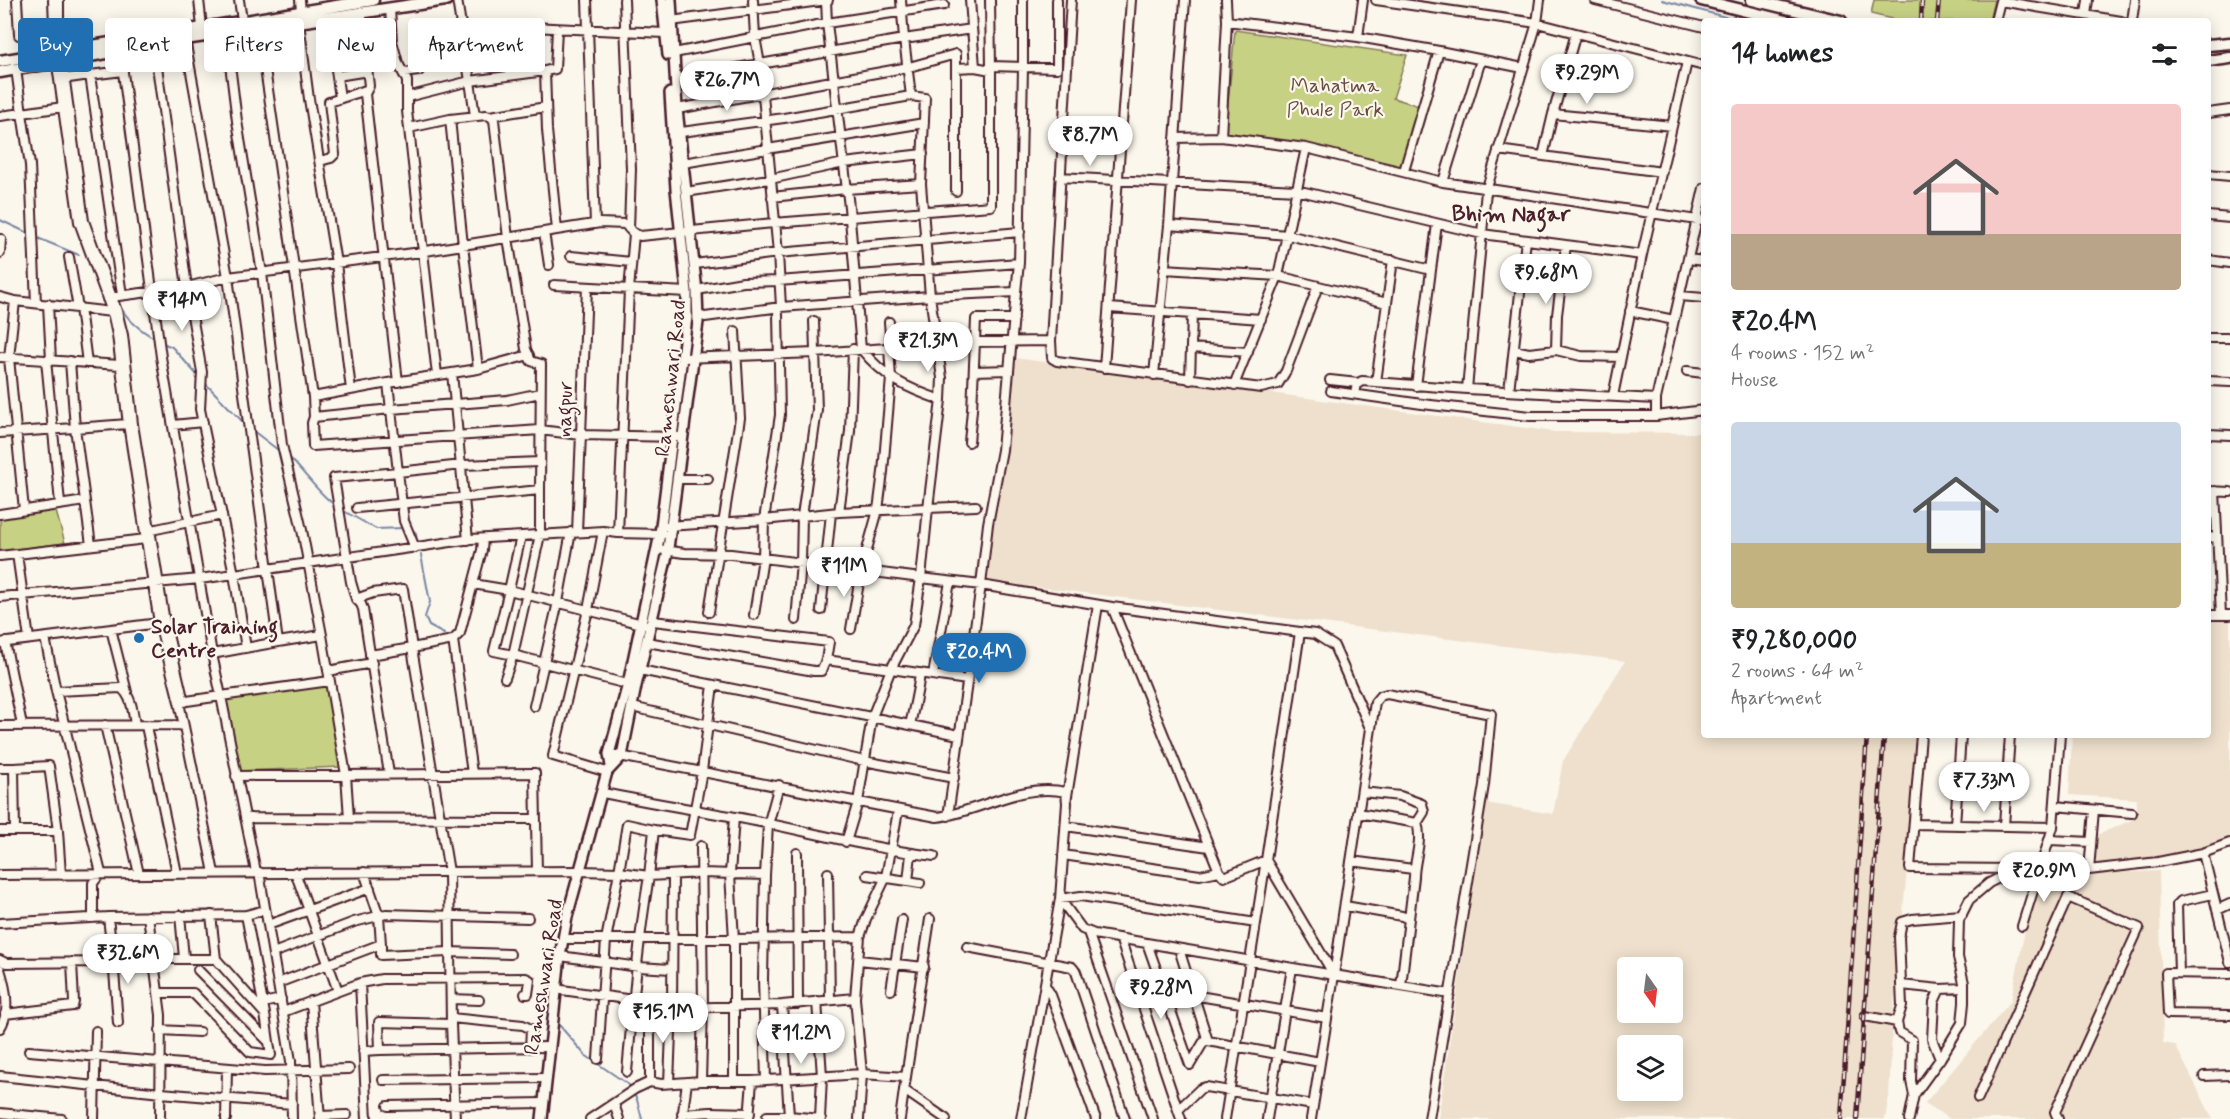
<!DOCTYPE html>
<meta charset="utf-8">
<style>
:root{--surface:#fff;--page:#f6f6f6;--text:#202124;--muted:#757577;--accent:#1f6fb2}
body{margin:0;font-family:Mynerve,sans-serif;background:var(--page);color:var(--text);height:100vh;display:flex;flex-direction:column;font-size:22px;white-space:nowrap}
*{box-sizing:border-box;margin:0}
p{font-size:20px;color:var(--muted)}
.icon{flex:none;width:33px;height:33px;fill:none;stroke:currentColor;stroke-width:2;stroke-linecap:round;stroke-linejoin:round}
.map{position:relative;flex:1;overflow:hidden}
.sheet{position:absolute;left:1701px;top:18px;width:510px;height:720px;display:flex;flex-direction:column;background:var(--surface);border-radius:6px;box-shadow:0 3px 15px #0003}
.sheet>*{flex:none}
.guide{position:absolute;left:18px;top:18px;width:570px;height:54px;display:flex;gap:12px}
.needle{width:39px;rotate:166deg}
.tools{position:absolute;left:1617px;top:957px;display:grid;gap:12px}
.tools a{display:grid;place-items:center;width:66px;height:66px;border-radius:6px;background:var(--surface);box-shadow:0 3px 15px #0003;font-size:30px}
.price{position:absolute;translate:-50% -51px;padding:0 14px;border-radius:21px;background:#fff;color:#222;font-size:20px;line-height:39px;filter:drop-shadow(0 2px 3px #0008)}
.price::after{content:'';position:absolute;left:50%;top:36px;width:18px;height:14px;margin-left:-9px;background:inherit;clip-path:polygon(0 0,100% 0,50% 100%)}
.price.selected{background:var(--accent);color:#fff}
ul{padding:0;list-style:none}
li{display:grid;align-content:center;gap:12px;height:318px;padding:0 30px}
li span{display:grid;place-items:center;height:186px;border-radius:6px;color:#555}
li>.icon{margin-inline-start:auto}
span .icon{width:108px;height:108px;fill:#fffc;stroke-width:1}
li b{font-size:26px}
h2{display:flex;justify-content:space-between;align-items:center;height:72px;padding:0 30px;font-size:26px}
.tag{padding:0 21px;border-radius:6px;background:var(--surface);box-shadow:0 3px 15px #0003;font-size:21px;line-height:54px}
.tag.selected{background:var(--accent);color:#fff}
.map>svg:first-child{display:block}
.built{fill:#eee0cc;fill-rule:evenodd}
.green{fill:#c6d184;stroke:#887858;stroke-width:1.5}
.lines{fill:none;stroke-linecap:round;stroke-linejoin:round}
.stream{stroke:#7a87a5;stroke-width:2}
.minor-casing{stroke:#4a1f2b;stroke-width:12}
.major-casing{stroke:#4a1f2b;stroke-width:14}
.highway-casing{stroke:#4a1f2b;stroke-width:15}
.minor{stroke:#fbf7ec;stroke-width:8}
.major{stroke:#fbf7ec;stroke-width:9}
.highway{stroke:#fbf7ec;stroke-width:10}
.rail-casing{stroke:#4a1f2b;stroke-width:4.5}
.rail{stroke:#fbf7ec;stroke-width:2;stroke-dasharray:7;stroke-linecap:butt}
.poi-dot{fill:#1f6fb2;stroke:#fbf7ec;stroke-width:2}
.labels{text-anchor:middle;stroke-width:4.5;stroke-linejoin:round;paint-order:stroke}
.park-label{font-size:21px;fill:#694c41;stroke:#fbf7ec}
.street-label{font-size:21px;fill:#4a1f2b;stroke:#fbf7ec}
.poi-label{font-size:21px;font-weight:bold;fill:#4a1f2b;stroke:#fbf7ec;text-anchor:start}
.neighbourhood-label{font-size:22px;font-weight:bold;fill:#4a1f2b;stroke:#fbf7ec}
</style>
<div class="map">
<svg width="2230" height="1119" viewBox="0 0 2230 1119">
<rect width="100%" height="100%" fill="#fbf7ec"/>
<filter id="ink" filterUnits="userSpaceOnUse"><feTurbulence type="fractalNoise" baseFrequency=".0167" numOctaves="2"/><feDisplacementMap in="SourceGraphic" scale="12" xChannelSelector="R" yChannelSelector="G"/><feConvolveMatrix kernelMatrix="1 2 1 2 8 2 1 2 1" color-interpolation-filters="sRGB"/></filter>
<g filter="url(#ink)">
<path class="built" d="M1015,358L1555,432L1704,433V735H1917L1912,818L1893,1013L1889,1096L1885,1119H1438L1486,803L1553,814L1563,761L1625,661L974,579ZM1628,968H1672V1012H1628ZM1628,1046H1672V1090H1628Z
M2208,618H2230V836L2194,850L2149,859L2095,865L2097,835L2134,819L2137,799L2069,795L2072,735H2208Z
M2159,871L2163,1043L2175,1045L2213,1119H1950L1925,1103L2011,1001L2027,920L2040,885L2053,875Z"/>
<path class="green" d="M1874,0H1994L1989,21H1900L1871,14Z
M1235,30L1407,55L1393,98L1419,106L1401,166L1309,146L1225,135Z
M55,508L65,543L0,551V516Z
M326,679L341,767L239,771L225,698Z"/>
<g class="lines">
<path class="stream" d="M1662,0L1740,21
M0,220L30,234
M35,237L79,255
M118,303C127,320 140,330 156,339
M165,344L172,347L199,377
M205,383L245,424
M252,430L278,450
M289,457C304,472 315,489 332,503
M342,510L376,529L404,528
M409,527L416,533L417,545
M421,555L430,602L425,617L429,626L444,634
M560,1026L585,1055L629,1085L637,1100L642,1119"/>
<g class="minor-casing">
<path id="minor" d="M17,0L19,35
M53,0L55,51L79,222L112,312L117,335L128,424L159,623L179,702L214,873
M59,0V37L84,221L117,311L123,335L133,424L165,622L184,702
M199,0L202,27
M239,0L242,20
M300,0L301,11
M587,0L595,224
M624,0L631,169L629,229
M901,0L904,39L972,29
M970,0L975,67
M990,0L991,66
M1376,0L1537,23L1704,66
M1595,0L1704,27
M390,8L392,41L398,63L407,81V111L437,375
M361,13L369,86L365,94L398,382
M2086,15L2088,0
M671,21L828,0
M1227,21L1358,37L1439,51L1523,68
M1995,21L2000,1L2121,21
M2132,21L2135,0
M299,22L309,99L336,263L351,390
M259,28L313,397
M226,32L237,121L262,273L282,445L302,530L322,635
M1576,33L1553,114L1672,126
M1358,37L1363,0
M185,39L228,277L278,642L322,635L346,775L349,818
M345,41L364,38
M120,50L161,357L212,654
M669,54L827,23L944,5
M334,56L340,98
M956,68V191
M545,71L555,69L557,29
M403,73L419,71L417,57L486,46L528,36L530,27L665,33
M337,76L368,71
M62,79L90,75
M675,79L760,64L755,37L753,0
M407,97L470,81L457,0
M677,109L909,67L956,54V68L975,67L991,70
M2208,113L2230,110
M0,116L22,113L16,69
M475,116L470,81L545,71L547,130L557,230
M490,116L546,107
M409,128L450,119
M674,133L784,118L911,96
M1221,137L1227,21L1226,0
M1175,138L1221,137L1306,148L1443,182L1704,221
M1498,150L1662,172
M1543,156L1553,114
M320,161L331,158L335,154L329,102L366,90
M683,163L924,123
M1404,171L1439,51
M2208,174L2230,176
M1060,177L1296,190L1482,234L1642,255
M1443,182L1481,60
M1704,188L1656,399V416L1704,410
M686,192L775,178L844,163L923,154
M772,197L846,189L921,184
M2208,216L2230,218
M1169,225L1288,235L1431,270
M544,232L549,265
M0,253L1,239
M571,256L631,262
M69,257L78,308
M1688,259L1704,261
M2208,260L2230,263
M1019,263L1023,68V0
M695,264L778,253L1020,232
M1164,269L1278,276L1387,303
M554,285L687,292
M697,290L743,282L778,281L1019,263L1016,292L930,296L942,378L941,400
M1016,292L1002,450L988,524L981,585L1112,607
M122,295L90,75L123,71
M1680,296L1704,298
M0,297L15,301L112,312
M107,299L111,297L187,287L228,277L413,253L600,223L625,224L632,232L640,236L774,223L991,206V66L1057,68V0
M15,301L9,358L24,510
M36,303L30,165L22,113L63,107
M48,304L51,360
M80,308L87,363
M1109,308L1261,319
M1630,311L1674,320
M698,315L705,317L781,307L930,296L921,184L925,98L911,96L904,39L760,64L778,253L781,307
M889,322L891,348
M2208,338H2230
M1051,341L1052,358L1057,361L1261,388L1278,384L1286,371L1318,286
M1191,348L1248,352
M1514,350L1529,353L1556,350L1557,315L1566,245
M1556,350L1581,356L1621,357
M529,355L478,369L463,245L450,119L486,115L490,116L494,120L508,238L526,349L531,361L541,364L540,490
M0,357L120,365
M683,358L815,353L974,342L1051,341L1071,0
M46,360L60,503
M70,361L75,428L128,424
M1104,368L1131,0
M974,371L1009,370
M1687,371L1704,373
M452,373L388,383L398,472L462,465L540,462
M1154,375L1169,225L1185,0
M1190,380L1192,314
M1330,380L1358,383
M2208,381L2230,382
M1376,382L1393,260
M388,383L313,397L314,417L391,409L507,400L540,393
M1234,385L1278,276L1306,148
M1416,386L1437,224
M1467,389L1486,191L1537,23L1540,0
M1331,391L1422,404L1530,416H1656
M1509,391L1526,240
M1355,394L1357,384L1362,381L1467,389L1656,399
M1613,396L1642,255L1687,62
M314,417L312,423L313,446L540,430L581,435L678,437
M173,425L203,422
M0,433L75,428L85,501L0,514
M2208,434L2230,435
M969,442L972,410L976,319H1014
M677,479H708
M2208,491L2230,492
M2215,491L2221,615
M85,501L91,545
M357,508L540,490V535L513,655L631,685
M839,512L850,431L853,349
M666,526L764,520L839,512L928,508L941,400C906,388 885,378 861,349L849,207L827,23L826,0
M147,531L222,515
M603,531L588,610L553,756L607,772
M577,532L587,287
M618,533L629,290L634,234
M521,536L509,590L646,625
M2208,537L2217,538
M483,539L482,550L473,584L509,590L494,651L513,655L505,678
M468,540L452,373L478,369
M658,549L684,553L731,554L921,578L928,508L976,506
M17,554L29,639
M0,556L146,539
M0,597L200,579L234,574L200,409L202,372L187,287L154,44
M356,599L373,593L403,589L412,648L370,655
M1112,607L1300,632L1266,860L1224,877L1219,871Z
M821,610L831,513
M709,612L740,418L735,331
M754,615L763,558L764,520L780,415L778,314
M2208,615H2230
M796,620L801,563L802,516L817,410L814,321
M653,621L829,642L826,660L891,669L914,625L921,578L981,585L948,816
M111,629L127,692
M851,629L861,571L878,510L883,472L891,378L889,348
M1300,632L1315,634L1334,646L1370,728
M45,638L56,691L101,873L93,883V918
M453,640L472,773
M5,642L22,725
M278,642L212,654L221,696L330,681
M647,642L814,671H821L826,660
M0,643L159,623
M246,648L234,574L471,539L603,531L618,533L663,534
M640,670L959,735
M328,671L372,663
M933,675L950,582
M56,691L121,688C132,696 133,713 135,725
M180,702L221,696L256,872
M534,706L558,602L571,532
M632,707L864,761L954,778
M105,725L139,874
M910,725C914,707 918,692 920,673
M0,726L183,725
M146,726L177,873
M1921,735L1910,868L2016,869
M609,754L937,817C981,812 1020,782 1066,792L1067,803L1060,899L1082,929L1094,934L1334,975L1311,1119
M0,768H14L15,831
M14,768L49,766L58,831
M389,774L363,609L361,604L356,599L351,582L334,478L398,472L404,521L415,548
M236,776L535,773L537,871
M1362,792L1400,796L1422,804L1424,812L1417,823C1423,841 1414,860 1414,877L1401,986
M603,793C647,802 691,809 735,817C801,829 866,848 934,856
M1067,796L1098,605
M2055,806L2132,813
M1358,813L1417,823
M245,818L536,819
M1914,824L2053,827
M1955,825L1961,735
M1066,826L1209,847
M2004,826L2010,735
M654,830L690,835L702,771L713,685
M0,831H58L61,875
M2050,840L2091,842
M846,842L858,802L872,717L891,669L967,680
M797,853L798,1004
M2203,853L2230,962
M1063,855L1200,875L1219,871
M1351,861L1413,869
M2089,870L2094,810
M259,872L291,1061L292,1119
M295,872L338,991
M828,873L830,1000
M0,875L580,871L619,872L627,824L654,830L649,876L702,873L765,875L763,979L766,1080
M765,875L768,825L779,785
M867,875L908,881L911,854
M908,881L920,883
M1345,906L1402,916L1408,919
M2217,910L2230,904
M180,915L184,958
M211,915L216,959
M148,916L161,1015L160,1119
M0,923L108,917L246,915L265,910
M268,925L370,888
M2022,926L2053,827L2060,735
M1088,932L1153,1119
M1120,938L1181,1119
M563,939H734L860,937
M1147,943L1190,1065L1206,1038
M381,944V955L449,952L510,954
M967,947L1072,967L1076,972L1125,1119
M1179,949L1208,1041L1320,1062
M273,953L354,922L386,914L528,918
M560,956L639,967L671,969
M154,959H216L265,1014L246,915
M0,960L6,963L113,962L108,917
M859,960L924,967
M107,962L114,971L118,1023
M0,969C6,988 11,1012 0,1028
M2179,973L2177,905L2181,901L2213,894
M2230,974L2166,973L2168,1014L2230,1015
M1334,975L1450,994
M278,983L381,944L379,916L364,872
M360,983L382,979L526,978L530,980L528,994H525
M1045,985L1051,995L1096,1119
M1901,985L1940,989
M555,989L633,1000L650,1006L683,1008L782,1005L855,998
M891,990L902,920
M159,993H193L250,1052L271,1055L269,1042L198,970
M1193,995L1327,1018
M451,999L479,1000
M311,1001L320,1119
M817,1001L822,1076L820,1119
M263,1003L281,999
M782,1005L789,1116L821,1119
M283,1012L360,983L367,1119
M5,1014L73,1006L74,1002L72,962
M265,1014L269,1042
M1865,1016L1897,1022L1899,1032L1912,1040L1911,1081L1914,1095
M451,1018L523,1025L531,1029L530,1048
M1897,1022L1902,1006L1899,937L1902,922L1912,919L1962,915
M451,1024L455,1119
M160,1030L199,1032
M380,1050L549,1047
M29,1051L265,1071L349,1069
M363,1051L380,1050L379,1022L451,1024L449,872L412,648L453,640L460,633L473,584
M598,1059L606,940L619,872L649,876C638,941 633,1006 627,1072
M1940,1059L1932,1039L1934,1002L1940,989L1964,988
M0,1076L161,1093L292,1104
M2204,1076L2230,1075
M906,1077L930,919
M383,1080L547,1078
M701,1081L703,1007L701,846
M734,1081V939L730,874L734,817
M650,1082V1006
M669,1083L672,1007L673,875
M1978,1098L2068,897L2139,928L2055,1112L2058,1119
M614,1104L619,1119
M388,1106L544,1103
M1178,1110L1200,1089L1206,1087L1313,1105
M0,1113L62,1119
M682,1114L711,1112L750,1113
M320,1116L347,1115
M767,1116H789
M94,1119L96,1031
M226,1119L227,1068
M590,1119L635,1089L650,1082L661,1084L701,1081H752L862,1074L906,1077L904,1090L946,1119
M682,1119L687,1082
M749,1119L752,1081
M859,1119L862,1074L855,998L860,937L866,919L886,877L898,811
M900,1119L904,1090
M1021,1119L1060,899L1081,896L1256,923
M1225,1119L1266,860L1334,975L1375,702L1380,696L1387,694L1491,714L1484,785L1429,1119
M1267,1119L1292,968
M1909,1119L1914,1095L1940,1059L1962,1023L1964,1003V983L1958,957L1959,920L1969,900L1989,883L2017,869L2041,871L2089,870L2158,862L2203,853L2230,843"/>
</g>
<g class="major-casing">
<path id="major" d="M662,0L668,55
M611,766L609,754L628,684L660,534L687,317V292L676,189L670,93
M542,1119L560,956L567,917L607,772L622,756L636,686L667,556L698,322L697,292L677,109L671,0"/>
</g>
<g class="highway-casing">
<path id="highway" d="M1701,0L1786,21
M1752,0L1841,21
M2208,45L2230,43
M0,61L373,0
M2208,61L2230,58
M0,72L185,39L446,0"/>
</g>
<use href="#minor" class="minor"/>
<use href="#major" class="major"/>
<use href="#highway" class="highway"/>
<g class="rail-casing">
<path id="rail" d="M1921,21L1922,0
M1937,21L1939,0
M1841,1119L1867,735
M1857,1119L1884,735"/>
</g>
<use href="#rail" class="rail"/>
</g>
</g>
<circle class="poi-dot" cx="139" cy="638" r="6"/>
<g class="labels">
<g class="park-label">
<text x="1335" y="92">Mahatma<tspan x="1335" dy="24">Phule Park</tspan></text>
</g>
<g class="street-label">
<text transform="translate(670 378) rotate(-84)" y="7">Rameshwari Road</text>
<text transform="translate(564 409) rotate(-88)" y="7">nagpur</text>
<text transform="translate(543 977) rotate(-81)" y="7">Rameshwari Road</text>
</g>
<g class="poi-label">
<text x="151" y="633">Solar Training<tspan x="151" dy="24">Centre</tspan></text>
</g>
<g class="neighbourhood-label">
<text x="1511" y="221">Bhim Nagar</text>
</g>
</g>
</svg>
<div class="tools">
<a><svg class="needle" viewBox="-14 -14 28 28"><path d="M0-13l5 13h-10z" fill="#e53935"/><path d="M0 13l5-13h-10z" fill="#757577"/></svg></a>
<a><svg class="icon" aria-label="layers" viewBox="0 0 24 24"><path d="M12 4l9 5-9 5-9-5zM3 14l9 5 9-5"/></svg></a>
</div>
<b class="price" style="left:1587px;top:105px">₹9.29M</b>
<b class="price" style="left:727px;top:112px">₹26.7M</b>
<b class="price" style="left:1090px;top:167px">₹8.7M</b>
<b class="price" style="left:1546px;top:305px">₹9.68M</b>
<b class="price" style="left:182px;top:332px">₹14M</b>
<b class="price" style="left:928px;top:373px">₹21.3M</b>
<b class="price" style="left:844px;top:598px">₹11M</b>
<b class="price selected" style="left:979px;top:684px">₹20.4M</b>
<b class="price" style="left:1984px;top:813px">₹7.33M</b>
<b class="price" style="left:2044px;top:903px">₹20.9M</b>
<b class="price" style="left:128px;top:985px">₹32.6M</b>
<b class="price" style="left:1161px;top:1020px">₹9.28M</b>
<b class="price" style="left:663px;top:1044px">₹15.1M</b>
<b class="price" style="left:801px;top:1065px">₹11.2M</b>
<div class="guide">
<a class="tag selected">Buy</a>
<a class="tag">Rent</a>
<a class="tag">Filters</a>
<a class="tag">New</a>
<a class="tag">Apartment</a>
</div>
<section class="sheet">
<h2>14 homes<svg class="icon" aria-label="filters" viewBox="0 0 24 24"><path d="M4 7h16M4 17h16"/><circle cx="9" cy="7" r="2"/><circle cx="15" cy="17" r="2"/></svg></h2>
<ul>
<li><span style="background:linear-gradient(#f6c9c9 70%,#b9a48a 0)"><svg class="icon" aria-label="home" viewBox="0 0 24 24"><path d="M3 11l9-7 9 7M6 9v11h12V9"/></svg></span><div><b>₹20.4M</b><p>4 rooms · 152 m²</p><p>House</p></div></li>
<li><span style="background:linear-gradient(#c9d6e8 65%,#c2b280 0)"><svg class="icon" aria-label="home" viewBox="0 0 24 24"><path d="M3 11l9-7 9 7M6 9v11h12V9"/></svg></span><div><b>₹9,280,000</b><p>2 rooms · 64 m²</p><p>Apartment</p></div></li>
</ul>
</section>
</div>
